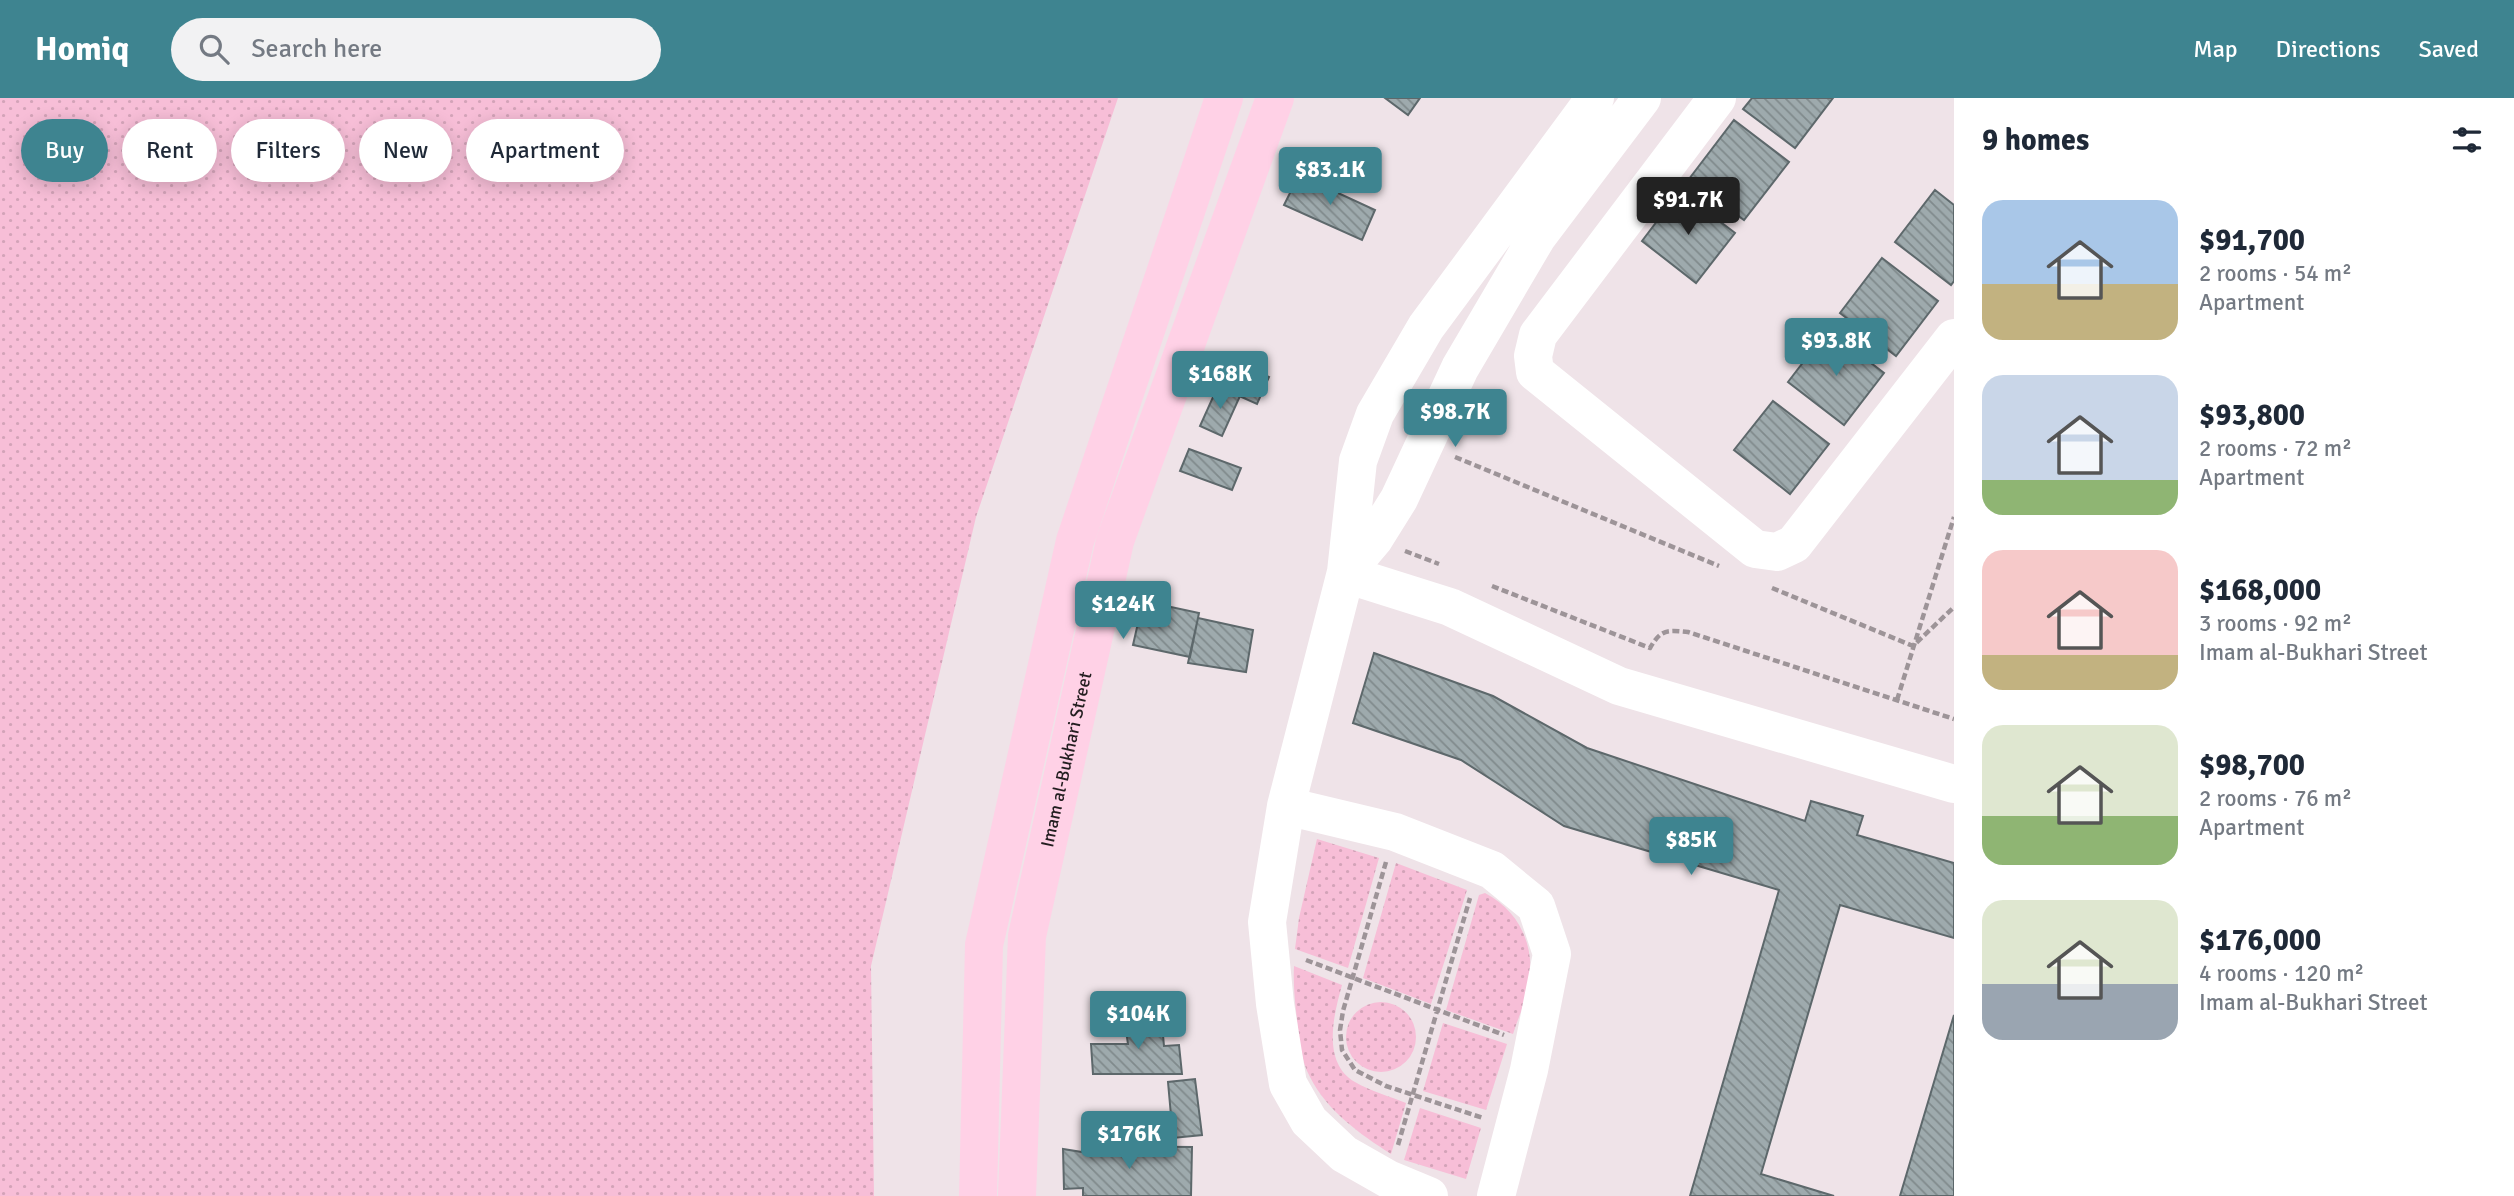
<!DOCTYPE html>
<meta charset="utf-8">
<style>
:root{--surface:#fff;--page:#f2f2f3;--text:#1f2937;--muted:#747a83;--accent:#3e8490}
body{margin:0;font-family:Signika,sans-serif;background:var(--page);color:var(--text);height:100vh;display:flex;flex-direction:column;font-size:26px;white-space:nowrap}
*{box-sizing:border-box;margin:0}
p{font-size:23px;color:var(--muted)}
.icon{flex:none;width:38px;height:38px;fill:none;stroke:currentColor;stroke-width:2;stroke-linecap:round;stroke-linejoin:round}
.map{position:relative;flex:1;overflow:hidden}
.drawer{display:flex;flex-direction:column;background:var(--surface);width:560px}
.drawer>*{flex:none}
.guide{position:absolute;left:21px;top:21px;width:665px;height:63px;display:flex;gap:14px}
.price{position:absolute;translate:-50% -60px;padding:0 16px;border-radius:7px;background:var(--accent);color:#fff;font-size:23px;line-height:46px;filter:drop-shadow(0 2px 4px #0008)}
.price::after{content:'';position:absolute;left:50%;top:42px;width:21px;height:16px;margin-left:-10px;background:inherit;clip-path:polygon(0 0,100% 0,50% 100%)}
.price.active{background:#222;color:#fff}
ul{padding:0;list-style:none}
li{display:flex;align-items:center;gap:21px;height:175px;padding:0 28px}
li span{display:grid;place-items:center;flex:none;width:196px;height:140px;border-radius:21px;color:#555}
li>.icon{margin-inline-start:auto}
span .icon{width:84px;height:84px;fill:#fffc;stroke-width:1}
li b{font-size:30px}
h2{display:flex;justify-content:space-between;align-items:center;height:84px;padding:0 28px;font-size:30px}
.pill{padding:0 24px;border-radius:32px;background:var(--surface);box-shadow:0 4px 18px #0003;font-size:24px;line-height:63px}
.pill.active{background:var(--accent);color:#fff}
header{display:flex;align-items:center;gap:42px;box-sizing:border-box;height:98px;padding:0 35px;background:var(--accent);color:#fff}
header strong{font-size:33px}
nav{display:flex;gap:38px;margin-inline-start:auto;font-size:24px}
.search{width:490px;height:63px;background:var(--page);display:flex;align-items:center;gap:18px;box-sizing:border-box;padding:0 24px;border-radius:38px;color:var(--muted);font-size:26px}
main{display:flex;flex:1;min-height:0}
.map>svg:first-child{display:block}
.grass{fill:url(#grass-dots)}
.building{fill:url(#building-back-hatch);stroke:#5d686b;stroke-width:2}
.lines{fill:none;stroke-linecap:round;stroke-linejoin:round}
.path{stroke:#9d9498;stroke-width:4.5;stroke-dasharray:7 3.5;stroke-linecap:butt}
.minor{stroke:#fff;stroke-width:38}
.major{stroke:#ffd1e6;stroke-width:38}
.labels{text-anchor:middle;stroke-width:7;stroke-linejoin:round;paint-order:stroke}
.street-label{font-size:18px;fill:#231e20;stroke:#fdf0f6}
</style>
<header>
<strong>Homiq</strong>
<div class="search"><svg class="icon" aria-label="search" viewBox="0 0 24 24"><circle cx="10" cy="10" r="6"/><path d="M15 15l6 6"/></svg>Search here</div>
<nav><a>Map</a><a>Directions</a><a>Saved</a></nav>
</header>
<main>
<div class="map">
<svg width="1954" height="1098" viewBox="0 0 1954 1098">
<defs>
<pattern id="grass-dots" width="8" height="8" patternUnits="userSpaceOnUse" patternTransform="scale(1.75)"><rect width="8" height="8" fill="#f7bed7"/><path d="M2 2h.1M6 6h.1" fill="none" stroke="#d3a3b8" stroke-width="1.8" stroke-linecap="round"/></pattern>
<pattern id="building-back-hatch" width="6" height="6" patternUnits="userSpaceOnUse" patternTransform="scale(1.75)"><rect width="6" height="6" fill="#9eaaad"/><path d="M-1 5l2 2M0 0l6 6M5-1l2 2" fill="none" stroke="#808a8c"/></pattern>
</defs>
<rect width="100%" height="100%" fill="#efe3e8"/>
<path class="grass" d="M0,0H1118L976,419L871,868L874,1098H0Z
M1317,741L1379,760L1348,870L1295,851L1299,820Z
M1396,765L1467,792L1431,906L1363,880Z
M1485,795C1516,811 1533,842 1530,877C1529,897 1519,917 1513,936L1446,912L1479,797Z
M1294,868L1342,887C1334,916 1321,964 1355,984C1370,993 1389,998 1406,1005L1391,1056C1360,1036 1327,1013 1310,979C1301,963 1299,940 1297,922C1295,904 1293,886 1294,868Z
M1346 939a35 35 0 1 1 70 0a35 35 0 1 1-70 0Z
M1443,925L1507,946L1486,1012L1423,993Z
M1420,1010L1481,1030L1466,1081L1404,1062Z"/>
<path class="building" d="M1385,0H1420L1408,17Z
M1752,0H1833L1795,50L1743,11Z
M1734,22L1789,64L1744,122L1689,81Z
M1299,77L1375,112L1362,142L1284,107Z
M1935,92L1954,107V183L1951,187L1895,144Z
M1680,93L1735,135L1696,185L1642,143Z
M1882,160L1938,203L1896,258L1840,215Z
M1828,232L1884,275L1844,327L1788,284Z
M1223,258L1269,279L1257,306L1210,285Z
M1218,288L1240,298L1222,338L1200,328Z
M1773,303L1829,346L1790,396L1734,352Z
M1189,351L1241,370L1232,392L1180,373Z
M1143,503L1199,515L1190,559L1133,547Z
M1198,520L1253,532L1246,574L1188,565Z
M1374,555L1493,598L1587,650L1805,723L1811,703L1863,718L1857,737L1954,765V840L1840,807L1761,1076L1834,1098H1690L1779,792L1564,728L1461,662L1353,625Z
M1161,915L1164,948L1179,947L1182,976H1093L1091,946H1128L1124,919Z
M1954,917V1098H1900Z
M1195,981L1202,1037L1173,1040L1168,984Z
M1083,1048L1192,1049L1191,1098H1083V1090L1064,1091L1063,1051L1082,1054Z"/>
<g class="lines">
<path class="path" d="M1455,359L1719,468
M1405,453L1439,466
M1492,488L1650,550C1661,531 1667,532 1688,534L1954,621
M1772,490L1913,548L1954,509
M1897,602L1954,419
M1386,764L1343,913L1340,932L1342,952L1355,972L1386,988L1483,1020
M1306,862L1504,937
M1398,1047L1470,800"/>
<path class="minor" d="M1717,0L1538,237L1533,258L1535,274L1755,451L1777,454L1794,446L1954,240
M1346,474L1358,363L1375,316L1426,229L1595,0
M1358,480L1450,509L1619,588L1954,686
M1286,708L1395,734L1492,772L1536,808L1552,856L1529,972L1496,1098
M1429,1098L1388,1081L1344,1056L1309,1023L1288,986L1275,906L1267,824L1286,708L1346,474L1374,441L1399,401L1460,270L1537,139L1642,0"/>
<g class="major">
<path d="M978,1098L984,847L1075,443L1224,0"/>
<path id="s1" d="M1017,1098L1027,838L1115,443L1275,0"/>
</g>
</g>
<g class="labels">
<g class="street-label">
<text dy="6" stroke="none"><textPath href="#s1" startOffset="441">Imam al-Bukhari Street</textPath></text>
</g>
</g>
</svg>
<b class="price" style="left:1330px;top:109px">$83.1K</b>
<b class="price active" style="left:1688px;top:139px">$91.7K</b>
<b class="price" style="left:1836px;top:280px">$93.8K</b>
<b class="price" style="left:1220px;top:313px">$168K</b>
<b class="price" style="left:1455px;top:351px">$98.7K</b>
<b class="price" style="left:1123px;top:543px">$124K</b>
<b class="price" style="left:1691px;top:779px">$85K</b>
<b class="price" style="left:1138px;top:953px">$104K</b>
<b class="price" style="left:1129px;top:1073px">$176K</b>
<div class="guide">
<a class="pill active">Buy</a>
<a class="pill">Rent</a>
<a class="pill">Filters</a>
<a class="pill">New</a>
<a class="pill">Apartment</a>
</div>
</div>
<section class="drawer">
<h2>9 homes<svg class="icon" aria-label="filters" viewBox="0 0 24 24"><path d="M4 7h16M4 17h16"/><circle cx="9" cy="7" r="2"/><circle cx="15" cy="17" r="2"/></svg></h2>
<ul>
<li><span style="background:linear-gradient(#a9c7e8 60%,#c2b280 0)"><svg class="icon" aria-label="home" viewBox="0 0 24 24"><path d="M3 11l9-7 9 7M6 9v11h12V9"/></svg></span><div><b>$91,700</b><p>2 rooms · 54 m²</p><p>Apartment</p></div></li>
<li><span style="background:linear-gradient(#c9d6e8 75%,#8fb573 0)"><svg class="icon" aria-label="home" viewBox="0 0 24 24"><path d="M3 11l9-7 9 7M6 9v11h12V9"/></svg></span><div><b>$93,800</b><p>2 rooms · 72 m²</p><p>Apartment</p></div></li>
<li><span style="background:linear-gradient(#f6c9c9 75%,#c2b280 0)"><svg class="icon" aria-label="home" viewBox="0 0 24 24"><path d="M3 11l9-7 9 7M6 9v11h12V9"/></svg></span><div><b>$168,000</b><p>3 rooms · 92 m²</p><p>Imam al-Bukhari Street</p></div></li>
<li><span style="background:linear-gradient(#dfe7d0 65%,#8fb573 0)"><svg class="icon" aria-label="home" viewBox="0 0 24 24"><path d="M3 11l9-7 9 7M6 9v11h12V9"/></svg></span><div><b>$98,700</b><p>2 rooms · 76 m²</p><p>Apartment</p></div></li>
<li><span style="background:linear-gradient(#dfe7d0 60%,#9aa5b1 0)"><svg class="icon" aria-label="home" viewBox="0 0 24 24"><path d="M3 11l9-7 9 7M6 9v11h12V9"/></svg></span><div><b>$176,000</b><p>4 rooms · 120 m²</p><p>Imam al-Bukhari Street</p></div></li>
</ul>
</section>
</main>
